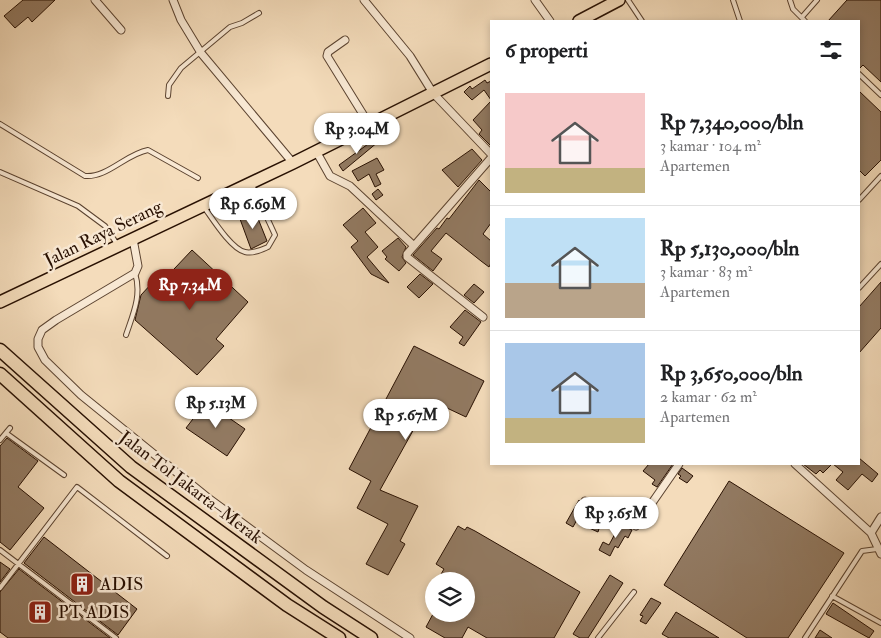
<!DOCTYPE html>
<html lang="id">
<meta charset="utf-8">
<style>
:root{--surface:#fff;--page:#f2f2f2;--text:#202124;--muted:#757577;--line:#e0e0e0;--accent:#8f2418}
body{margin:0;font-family:"IM FELL Double Pica",serif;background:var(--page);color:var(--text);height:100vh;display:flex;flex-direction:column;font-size:19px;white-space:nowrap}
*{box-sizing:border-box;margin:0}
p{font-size:16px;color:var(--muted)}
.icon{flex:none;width:28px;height:28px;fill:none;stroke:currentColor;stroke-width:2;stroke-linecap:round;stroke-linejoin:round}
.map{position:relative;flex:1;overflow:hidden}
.side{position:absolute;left:490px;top:20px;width:370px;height:445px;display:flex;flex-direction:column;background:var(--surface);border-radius:0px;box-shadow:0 2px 8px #0003}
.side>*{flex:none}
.buttons{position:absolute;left:425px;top:572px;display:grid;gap:10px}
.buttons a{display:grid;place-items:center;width:50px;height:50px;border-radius:50%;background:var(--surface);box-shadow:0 2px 8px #0003;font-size:25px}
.price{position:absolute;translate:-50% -42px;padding:0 11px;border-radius:18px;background:#fff;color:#222;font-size:16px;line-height:32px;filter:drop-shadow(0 1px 2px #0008)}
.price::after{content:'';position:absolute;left:50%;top:30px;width:15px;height:11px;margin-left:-8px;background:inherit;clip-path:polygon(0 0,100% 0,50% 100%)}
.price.selected{background:var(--accent);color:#fff}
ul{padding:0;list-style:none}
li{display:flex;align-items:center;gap:15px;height:125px;padding:0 15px}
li+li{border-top:1px solid var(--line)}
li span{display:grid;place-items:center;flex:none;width:140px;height:100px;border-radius:0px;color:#555}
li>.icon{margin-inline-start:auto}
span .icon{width:60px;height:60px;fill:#fffc;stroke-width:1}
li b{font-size:21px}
h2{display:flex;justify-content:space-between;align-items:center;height:60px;padding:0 15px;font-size:21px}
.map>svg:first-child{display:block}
.building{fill:#927a62;stroke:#281002}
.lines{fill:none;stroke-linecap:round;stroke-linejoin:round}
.service-casing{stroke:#5b4330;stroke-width:6}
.minor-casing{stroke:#5b4330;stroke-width:9}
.trunk-casing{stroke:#281002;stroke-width:14}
.motorway-casing{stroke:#281002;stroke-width:15}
.service{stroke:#f8e8d3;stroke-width:4}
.minor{stroke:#f8e8d3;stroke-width:7}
.trunk{stroke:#f4dcbb;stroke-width:11}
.motorway{stroke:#f4dcbb;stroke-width:12}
.labels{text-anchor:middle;stroke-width:5;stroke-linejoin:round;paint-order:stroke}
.street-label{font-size:18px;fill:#281002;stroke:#f8e8d3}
.poi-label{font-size:18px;fill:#281002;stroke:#f8e8d3;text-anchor:start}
</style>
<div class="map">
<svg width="881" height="638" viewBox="0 0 881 638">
<rect width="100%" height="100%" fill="#f4dcbb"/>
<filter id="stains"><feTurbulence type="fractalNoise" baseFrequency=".004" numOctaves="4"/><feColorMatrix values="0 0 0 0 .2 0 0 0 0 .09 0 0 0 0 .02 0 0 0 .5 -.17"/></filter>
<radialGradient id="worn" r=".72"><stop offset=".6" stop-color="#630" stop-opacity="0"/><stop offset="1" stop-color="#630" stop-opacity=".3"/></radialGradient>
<path class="building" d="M23,0H55L32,22L28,17L15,28L4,16Z
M847,0H881V82L863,65L859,69V21H828Z
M485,80L487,83L491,81V100L484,90L472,100L464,92L470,86L472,89Z
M859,91L881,112V160L865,176L859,170Z
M491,101V146L479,134L482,130L473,120Z
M375,139L378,142L343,171L339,165Z
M472,149L482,160L458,187L442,170Z
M377,158L384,170L376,174L381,184L375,187L369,174L358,181L352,171Z
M479,180L491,192V223L483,234L491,241V263L489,267L481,261L446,233L431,251L442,259L433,271L413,255L437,228L439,229L447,218L449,219Z
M378,189L383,195L376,200L372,194Z
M363,208L376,223L365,232L378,247L367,257L389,283L371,274L351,247L358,241L343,225Z
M255,211L267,241L251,249L240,219Z
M398,238L406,247L402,257L406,263L399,271L385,259L387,257L382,251Z
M192,250L248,302L216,339L224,346L197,375L135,320L141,295L153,282L158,286Z
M420,274L433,284L419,298L407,287Z
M881,282V328L859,353V307Z
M474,284L484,292L474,303L464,295Z
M465,310L481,322L464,346L459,343L463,337L450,327Z
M414,346L484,381L466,417L430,400L380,490L418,506L400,541L405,544L388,575L366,564L388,524L357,508L371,481L349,469Z
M206,402L245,429L227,456L186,428Z
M7,438L38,461L18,487L44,508L10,550L0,542V446Z
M859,458L878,474L872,482L862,474L848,490L836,480L843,472L833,464H859Z
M649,464H673L657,487L652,484L655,480L643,471Z
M803,464H832L823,473L820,470L816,474Z
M682,468L693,476L687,483L679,478L681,476L678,474Z
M729,481L844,553L788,638H747L664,585Z
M579,500L583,506L603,516L598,532L587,527L590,521L579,516L573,527L566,523Z
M615,522L632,530L628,538L625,536L618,548L615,546L610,556L599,550L603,542L609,545L617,530L612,528Z
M458,526L465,530L467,527L475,531L580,592L554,638H487L468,627L462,638H445L426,627L433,614H466V581H437L444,569L436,564Z
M44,537L137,609L118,635L24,563Z
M0,562L10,569L0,582Z
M19,569L110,638H8L0,632V592Z
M610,575L623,583L588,638H580L573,634Z
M651,598L661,603L646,624L640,621L643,616L640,615Z
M833,603L874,631L869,638L826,614Z
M676,612L719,638H669L662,634Z
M820,630L832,638H815Z"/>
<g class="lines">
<g class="service-casing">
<path id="service" d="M628,0L642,21
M733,0L740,21
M790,0L793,9L805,21
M802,17L817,0
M859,74L881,95
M168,96L169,85L181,68L230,27L242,23L259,13
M0,124L85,176C107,178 126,154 148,150L198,178
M0,172L78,206L105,226L117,244
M859,200L881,176
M204,207C212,218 231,249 245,252C253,254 261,250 268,247L275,235L252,185
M859,288L881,264
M126,335C133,314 142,295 135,273
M6,433L64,475
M0,440L10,428
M0,550L116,638
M0,588L77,487L167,556
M832,596L881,623
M598,638L634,592
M805,638L862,551L877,549"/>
</g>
<g class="minor-casing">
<path id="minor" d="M95,0L121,30
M173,0L181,20L201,53L293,163
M364,0L410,56L433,93L491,154
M535,0L550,21
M345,40L328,52L327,56L369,124
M316,151L330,176L350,186L413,245
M133,239L138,266L135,273L56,320L42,330L38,339V347L45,360L81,395L207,497L306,570L410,638
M483,317L407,257V254L491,158
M795,464L871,533
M585,501L636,526L679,464
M881,517L871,533L881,554"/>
</g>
<g class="trunk-casing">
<path id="trunk" d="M579,21L619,0
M0,302L293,163L491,64"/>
</g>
<g class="motorway-casing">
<path id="motorway" d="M0,350L131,467L323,607L371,638
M0,374L119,481L287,605L339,638"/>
</g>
<use href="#service" class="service"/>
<use href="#minor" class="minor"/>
<use href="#trunk" class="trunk"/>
<use href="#motorway" class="motorway"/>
</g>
<defs>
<g id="building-square" transform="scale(1.25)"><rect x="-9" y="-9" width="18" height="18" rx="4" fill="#8f2418" stroke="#f8e8d3"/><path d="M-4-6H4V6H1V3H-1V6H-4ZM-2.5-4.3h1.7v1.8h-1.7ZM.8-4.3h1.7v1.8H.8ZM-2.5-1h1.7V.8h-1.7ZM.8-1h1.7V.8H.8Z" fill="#fff"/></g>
</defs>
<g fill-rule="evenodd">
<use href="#building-square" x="82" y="584"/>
<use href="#building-square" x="40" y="612"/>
</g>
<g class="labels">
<g class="street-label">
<text transform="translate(103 233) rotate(-26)" y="6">Jalan Raya Serang</text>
<text transform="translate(191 487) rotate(37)" y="6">Jalan Tol Jakarta–Merak</text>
</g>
<g class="poi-label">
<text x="100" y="590">ADIS</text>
<text x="58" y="618">PT ADIS</text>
</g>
</g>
<rect width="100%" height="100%" filter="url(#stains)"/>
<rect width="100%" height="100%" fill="url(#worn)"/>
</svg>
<div class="buttons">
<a><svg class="icon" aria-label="layers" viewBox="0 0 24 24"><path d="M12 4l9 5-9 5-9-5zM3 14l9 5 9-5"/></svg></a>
</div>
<b class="price" style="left:357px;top:155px">Rp 3.04M</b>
<b class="price" style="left:253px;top:230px">Rp 6.69M</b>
<b class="price selected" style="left:190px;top:311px">Rp 7.34M</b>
<b class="price" style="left:216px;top:429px">Rp 5.13M</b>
<b class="price" style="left:406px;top:441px">Rp 5.67M</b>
<b class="price" style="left:616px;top:539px">Rp 3.65M</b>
<section class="side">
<h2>6 properti<svg class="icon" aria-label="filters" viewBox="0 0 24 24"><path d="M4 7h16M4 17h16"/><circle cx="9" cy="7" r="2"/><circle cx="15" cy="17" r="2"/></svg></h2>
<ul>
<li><span style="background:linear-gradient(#f6c9c9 75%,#c2b280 0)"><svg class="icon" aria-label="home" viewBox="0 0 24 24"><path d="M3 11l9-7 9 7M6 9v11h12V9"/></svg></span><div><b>Rp 7,340,000/bln</b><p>3 kamar · 104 m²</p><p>Apartemen</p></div></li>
<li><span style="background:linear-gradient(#bfe0f5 65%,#b9a48a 0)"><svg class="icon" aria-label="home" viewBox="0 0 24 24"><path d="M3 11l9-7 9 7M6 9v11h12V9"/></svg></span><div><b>Rp 5,130,000/bln</b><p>3 kamar · 83 m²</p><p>Apartemen</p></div></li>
<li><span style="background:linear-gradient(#a9c7e8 75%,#c2b280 0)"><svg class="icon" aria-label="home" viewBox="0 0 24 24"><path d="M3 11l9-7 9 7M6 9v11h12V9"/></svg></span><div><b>Rp 3,650,000/bln</b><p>2 kamar · 62 m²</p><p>Apartemen</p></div></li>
</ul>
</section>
</div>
